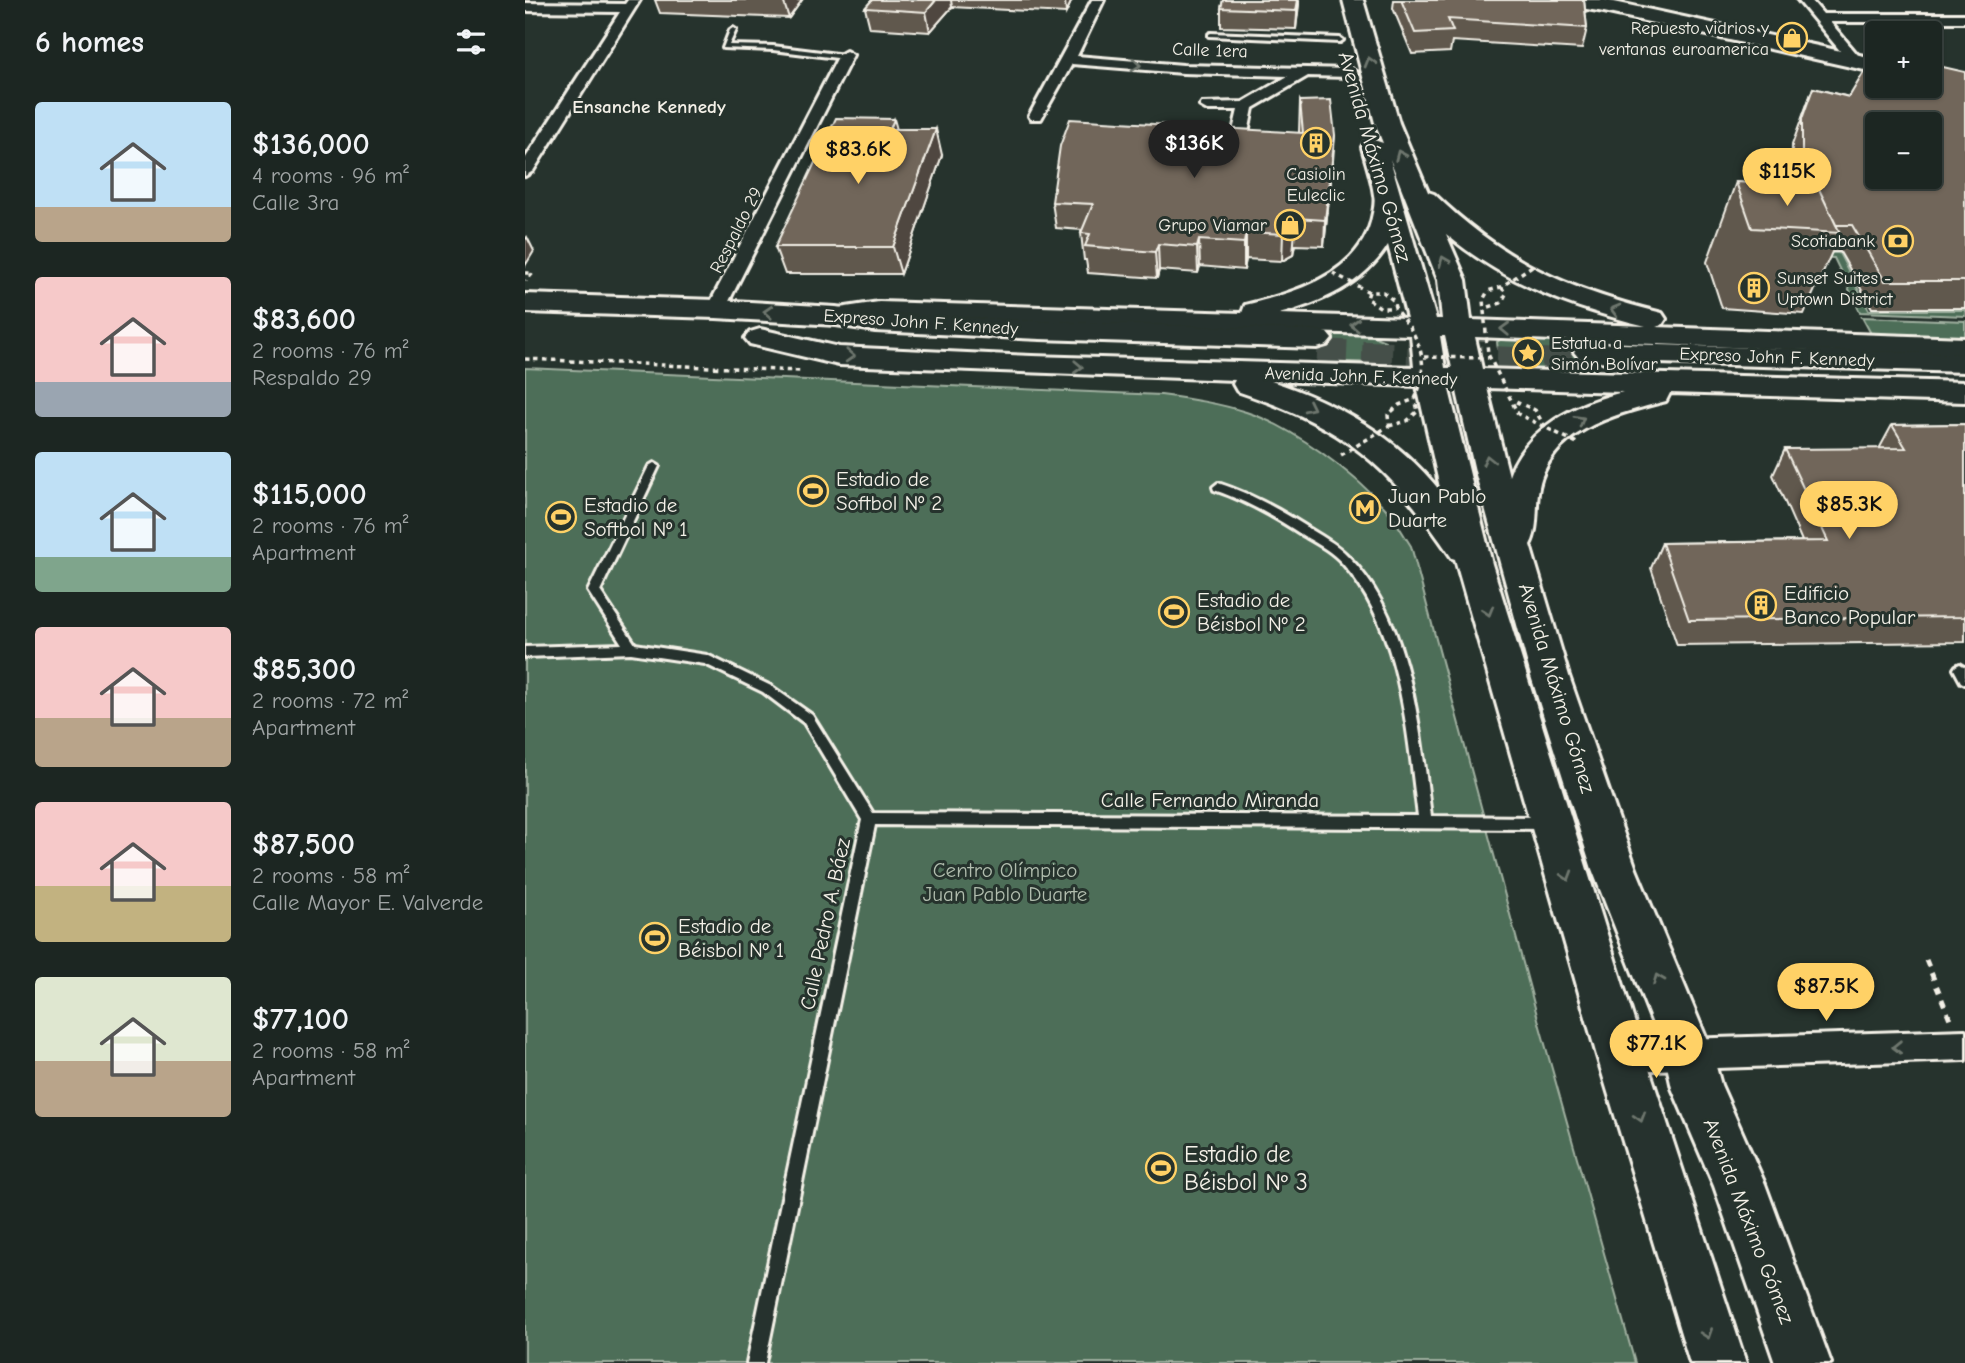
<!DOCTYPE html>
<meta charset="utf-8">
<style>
:root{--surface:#1c2622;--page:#29322f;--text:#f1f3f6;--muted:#a0a5a5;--line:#3a4340;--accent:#ffd166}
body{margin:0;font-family:"Comic Neue",sans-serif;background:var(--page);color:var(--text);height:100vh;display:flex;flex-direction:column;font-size:26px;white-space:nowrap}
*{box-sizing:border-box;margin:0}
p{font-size:23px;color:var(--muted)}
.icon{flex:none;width:38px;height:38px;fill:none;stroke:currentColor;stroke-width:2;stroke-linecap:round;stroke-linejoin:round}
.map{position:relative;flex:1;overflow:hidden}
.drawer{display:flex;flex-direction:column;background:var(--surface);width:525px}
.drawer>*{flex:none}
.controls{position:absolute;left:1340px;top:21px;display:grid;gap:14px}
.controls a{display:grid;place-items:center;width:77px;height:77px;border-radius:7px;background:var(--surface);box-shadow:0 2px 5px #0004,0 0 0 2px var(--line);font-size:35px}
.price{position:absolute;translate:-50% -60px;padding:0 16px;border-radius:24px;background:var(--accent);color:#111;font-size:23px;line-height:46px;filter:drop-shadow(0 2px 4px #0008)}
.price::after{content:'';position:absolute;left:50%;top:42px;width:21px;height:16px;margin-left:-10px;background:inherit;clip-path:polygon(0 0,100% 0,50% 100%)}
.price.active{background:#222;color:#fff}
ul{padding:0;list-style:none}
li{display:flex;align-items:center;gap:21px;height:175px;padding:0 35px}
li span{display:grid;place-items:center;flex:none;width:196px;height:140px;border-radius:7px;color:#555}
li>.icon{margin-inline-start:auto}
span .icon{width:84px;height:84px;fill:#fffc;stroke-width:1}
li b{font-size:30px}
h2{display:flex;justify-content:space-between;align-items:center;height:84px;padding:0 35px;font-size:30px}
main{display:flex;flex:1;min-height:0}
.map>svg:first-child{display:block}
.green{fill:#4d6e58;stroke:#a0b0a0;stroke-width:2}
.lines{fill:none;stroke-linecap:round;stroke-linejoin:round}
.trunk-tunnel{stroke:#455049;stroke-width:30;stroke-dasharray:30 15;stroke-linecap:butt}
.service-casing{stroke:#f4f1e8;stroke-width:6}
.minor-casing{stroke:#f4f1e8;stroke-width:6}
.primary-casing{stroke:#f4f1e8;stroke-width:6}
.trunk-casing{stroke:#f4f1e8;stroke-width:6}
.path-far1{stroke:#f4f1e8;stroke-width:3.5;stroke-dasharray:4.5 4.5;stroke-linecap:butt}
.path{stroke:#f4f1e8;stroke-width:5;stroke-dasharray:7 7;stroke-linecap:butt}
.service{fill:#26332d;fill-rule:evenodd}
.minor{fill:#26332d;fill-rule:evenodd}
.primary{fill:#26332d;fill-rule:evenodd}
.trunk{fill:#26332d;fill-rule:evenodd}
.path-bridge{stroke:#f4f1e8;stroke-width:3.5;stroke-dasharray:4.5 4.5;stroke-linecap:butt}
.wall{fill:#61584d;stroke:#f4f1e8;stroke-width:2}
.shaded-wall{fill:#4f473f;stroke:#f4f1e8;stroke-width:2}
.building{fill:#71665a;stroke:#f4f1e8;stroke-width:2;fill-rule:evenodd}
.oneway{stroke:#6e766e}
.labels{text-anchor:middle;stroke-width:6;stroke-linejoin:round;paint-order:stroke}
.far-poi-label{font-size:18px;fill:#f4f1e8;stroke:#26332d;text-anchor:end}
.far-street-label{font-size:18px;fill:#f4f1e8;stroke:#26332d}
.far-neighbourhood-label{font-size:19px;font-weight:bold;fill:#f4f1e8;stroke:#26332d}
.street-label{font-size:21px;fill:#f4f1e8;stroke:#26332d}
.poi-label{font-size:21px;fill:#f4f1e8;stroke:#26332d;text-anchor:start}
.park-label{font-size:21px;fill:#b1bdae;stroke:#26332d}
.near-poi-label{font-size:24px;fill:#f4f1e8;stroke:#26332d;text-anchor:start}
</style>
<main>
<section class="drawer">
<h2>6 homes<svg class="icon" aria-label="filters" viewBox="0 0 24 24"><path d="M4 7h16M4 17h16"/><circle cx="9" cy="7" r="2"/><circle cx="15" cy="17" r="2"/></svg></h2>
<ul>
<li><span style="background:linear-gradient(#bfe0f5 75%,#b9a48a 0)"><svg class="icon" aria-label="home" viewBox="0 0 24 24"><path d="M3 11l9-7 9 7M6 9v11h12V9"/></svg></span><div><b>$136,000</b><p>4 rooms · 96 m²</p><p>Calle 3ra</p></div></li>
<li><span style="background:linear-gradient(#f6c9c9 75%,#9aa5b1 0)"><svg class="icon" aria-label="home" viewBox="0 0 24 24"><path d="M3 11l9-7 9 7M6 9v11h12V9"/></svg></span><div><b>$83,600</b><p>2 rooms · 76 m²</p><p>Respaldo 29</p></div></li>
<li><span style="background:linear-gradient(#bfe0f5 75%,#7fa58c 0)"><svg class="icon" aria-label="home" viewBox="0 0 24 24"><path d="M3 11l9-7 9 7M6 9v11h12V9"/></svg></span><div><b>$115,000</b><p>2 rooms · 76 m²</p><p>Apartment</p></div></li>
<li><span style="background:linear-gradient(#f6c9c9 65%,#b9a48a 0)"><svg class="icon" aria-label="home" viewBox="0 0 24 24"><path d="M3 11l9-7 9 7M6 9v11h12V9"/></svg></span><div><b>$85,300</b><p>2 rooms · 72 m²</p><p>Apartment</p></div></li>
<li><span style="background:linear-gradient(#f6c9c9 60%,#c2b280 0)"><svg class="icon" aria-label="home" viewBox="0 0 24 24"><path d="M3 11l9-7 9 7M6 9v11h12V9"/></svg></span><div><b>$87,500</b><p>2 rooms · 58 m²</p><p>Calle Mayor E. Valverde</p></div></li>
<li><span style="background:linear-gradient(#dfe7d0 60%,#b9a48a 0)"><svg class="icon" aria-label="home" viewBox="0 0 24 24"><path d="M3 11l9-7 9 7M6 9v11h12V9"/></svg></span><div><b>$77,100</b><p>2 rooms · 58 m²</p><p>Apartment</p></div></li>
</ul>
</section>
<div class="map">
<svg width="1440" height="1363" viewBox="0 0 1440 1363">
<rect width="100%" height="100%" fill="#26332d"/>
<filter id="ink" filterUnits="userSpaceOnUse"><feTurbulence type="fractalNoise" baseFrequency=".0143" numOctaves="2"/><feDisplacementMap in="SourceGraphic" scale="14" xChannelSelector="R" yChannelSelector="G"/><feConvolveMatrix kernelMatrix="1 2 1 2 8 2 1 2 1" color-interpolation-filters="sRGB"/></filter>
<g filter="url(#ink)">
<path class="green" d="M1285,253H1314L1344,310H1440V316L1335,312L1309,258L1288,257Z
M1337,317L1440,321V344L1350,341Z
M797,332L843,334L860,341L861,354L853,363L796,361Z
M981,336L1060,339L1070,370C1043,369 973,379 972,342Z
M0,368L636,395C665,399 693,403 721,412C768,427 829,473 862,510C871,520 878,534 886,546L1016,1030L1110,1363H0Z"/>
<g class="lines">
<path class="trunk-tunnel" d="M792,354L1067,365"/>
<g class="service-casing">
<path id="service" d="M208,28L211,30L204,45L248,46L320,55L323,57L320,59L248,50L198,48L205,30Z
M686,33L815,38L818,40L815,42L684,36V34Z
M129,463L134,466L75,591L110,644L182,655L246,686L287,715L348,813L893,816C882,732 877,631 818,564C808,552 793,544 779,536C750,517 722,501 689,490L688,487L693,483C724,493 752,508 779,525C794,535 811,543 823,556C887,619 895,733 906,816L1022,817L1027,819L1029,823L1027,827L1022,829L350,825L240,1363H222L337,820L279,723L238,692L180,664L106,653L0,657V647L97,644L63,591L124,466Z
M1435,664L1440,667V684L1436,682L1429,669L1431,666Z"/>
</g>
<g class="minor-casing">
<path id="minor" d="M103,0H115L8,171L0,176V159L95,12L0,11V3L100,4Z
M567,0H579L552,56L658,65L826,69L833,73L826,77L783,76L728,108L723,133C712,143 691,144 680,135L688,130L708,131L713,110H682L675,106L677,103L718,102L763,76L658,73L547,64L516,119H506L504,116Z
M1273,0H1286L1298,14H1440V22H1305L1338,61L1331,65L1326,64Z
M321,51L328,55L200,309L191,314L185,313L182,309L314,55Z
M1440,1030V1060L1096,1071L1085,1067L1081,1056L1085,1045L1096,1041Z"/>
</g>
<g class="primary-casing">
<path id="primary" d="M818,0H838L874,123L903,192L909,194C981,263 1041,289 1137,313L1141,319L1137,325L1131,327L1440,338V356L950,337L957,369L1440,382V402L1145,393L1141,401C1091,414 1027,429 1014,487C1010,505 1014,529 1005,545L1044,676L1111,869L1187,1052L1196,1085L1240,1184L1306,1363H1250L1189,1186L1147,1088L1139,1052L1067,869L1006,676L950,471L931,387L923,386L967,564L1120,1056L1221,1363H1165L1072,1056L930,559L927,558C862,463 822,428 712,391L708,384L710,380L314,365L225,344L220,338L225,332L235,329L314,347L507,356L889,367L886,335L354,320L311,325L301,322L297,316L301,310L354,302L717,313L720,305C768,293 831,276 846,222C848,213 851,203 849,195C847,179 841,163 837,147L840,142L849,140L858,143L850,123ZM865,159L913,280L917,319H911ZM921,234C981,284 1047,308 1121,326L946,320L941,280ZM863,245L882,318L754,314C798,302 838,284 863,245ZM915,336H920L927,368H920ZM746,381L892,386L916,492C871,436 813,403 746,381ZM962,388L1098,392C1051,404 1002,426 984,476Z
M1030,0H1080L1353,59V73L1079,12L1033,4Z"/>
</g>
<g class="trunk-casing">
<path id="trunk" d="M0,294L191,300L311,307L350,313L515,321L792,330L802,333L807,339L802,345L792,348L515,339L350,331L311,325L191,318L0,312Z
M1064,343L1440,354V372L1064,361L1054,358L1049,352L1054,346Z"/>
</g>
<path class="path-far1" d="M0,273H8L1,281
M964,307L976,303L981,294L977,288
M0,359L275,371"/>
<path class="path" d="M1401,960L1425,1019"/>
<use href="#service" class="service"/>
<use href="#minor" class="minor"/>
<use href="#primary" class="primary"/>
<use href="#trunk" class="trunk"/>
<path class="path-bridge" d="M1007,266L976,287L963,291L958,300L963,354L993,414L1054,444
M808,273L844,292H858L869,301C869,310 874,313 879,320C899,345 903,370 890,399L874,405L863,415L864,426L816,455
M844,292L842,298L856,308H869
M899,357L963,358
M991,402L1010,410L1020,427
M864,426L882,421L893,411L890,399"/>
</g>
<path class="wall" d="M130,0H277L264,18L135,13Z
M347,0H547L541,13L427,7L405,32L345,28L340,8Z
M698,0H774L771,29L696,27V8Z
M869,0H1059L1062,28L1057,49L927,41L925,52L887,54L868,8Z
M1440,72V308H1347L1315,252H1307L1279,314L1197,308L1182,262L1211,182L1266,185L1267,145L1288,88L1324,97Z
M775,101L808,161L799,246L770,245L768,255L757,261L721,259L719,270L675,266L673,273L634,270L632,278L563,273L561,260H559L556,233L557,230L531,228L527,202L774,133Z
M372,129L417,155L376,274H260L250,247Z
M1440,424V642L1152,645L1126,568L1137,543L1277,541L1248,475L1260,449H1354L1367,425Z"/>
<path class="shaded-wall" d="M258,0H277L264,18Z
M411,0H426L427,7L405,32L401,12Z
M540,0H547L541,13Z
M773,0H774V5L771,29Z
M369,119L376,144L365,129Z
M411,129L417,155L376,274L368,247Z
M810,135L808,161L799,246L800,220Z
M771,218L768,255L757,261L758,234Z
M721,232V259L719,270V243Z
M2,237L9,251L0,266V240Z
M674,240L675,266L673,273L672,247Z
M633,244L634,270L632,278L630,252Z"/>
<path class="building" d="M347,0H411L401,12L340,8Z
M698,0H773L771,11L696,8Z
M876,0H1059L1062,28L923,19L928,31L890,33Z
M1351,52H1353V86H1405V64L1440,72V281H1360L1327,225H1311L1293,187L1282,186L1277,171V119L1288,88L1324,97ZM1353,124H1405V177H1353Z
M806,100L810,135L800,220L771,218L769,229L758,234L721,232L719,243L674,240L672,247L633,244L630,252L560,246L565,234L556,233L568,204L527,202L535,146L545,119L778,133L775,101Z
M311,118L369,119L365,129H411L368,247H250Z
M1211,182L1293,187L1315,233L1227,228Z
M1440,424V617L1164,620L1137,543L1303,541L1260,449L1381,448L1367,425Z"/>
<defs><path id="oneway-chevron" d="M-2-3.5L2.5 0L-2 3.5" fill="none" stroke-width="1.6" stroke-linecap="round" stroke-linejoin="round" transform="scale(1.75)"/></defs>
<g class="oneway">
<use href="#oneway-chevron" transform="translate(845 62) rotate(-106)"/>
<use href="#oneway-chevron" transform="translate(611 65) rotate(5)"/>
<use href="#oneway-chevron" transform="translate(875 155) rotate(-113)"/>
<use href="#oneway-chevron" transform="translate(919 261) rotate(-112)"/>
<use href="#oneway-chevron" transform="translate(1090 310) rotate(-165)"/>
<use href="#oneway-chevron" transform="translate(243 312) rotate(-177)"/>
<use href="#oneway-chevron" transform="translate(830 325) rotate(-178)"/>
<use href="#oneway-chevron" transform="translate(980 329) rotate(-178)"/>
<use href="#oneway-chevron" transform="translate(325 356) rotate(3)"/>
<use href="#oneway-chevron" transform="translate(553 367) rotate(2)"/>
<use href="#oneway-chevron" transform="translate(785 407) rotate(26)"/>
<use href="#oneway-chevron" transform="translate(1055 420) rotate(-30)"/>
<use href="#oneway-chevron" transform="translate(963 460) rotate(-103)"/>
<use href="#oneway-chevron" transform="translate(963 611) rotate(74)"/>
<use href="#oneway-chevron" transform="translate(1042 876) rotate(73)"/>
<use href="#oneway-chevron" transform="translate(1133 979) rotate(-112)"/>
<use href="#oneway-chevron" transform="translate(1372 1047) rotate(179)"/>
<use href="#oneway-chevron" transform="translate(1115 1117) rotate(73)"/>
<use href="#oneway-chevron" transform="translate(1182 1334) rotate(71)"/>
</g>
</g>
<defs>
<g id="shop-ring" transform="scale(1.575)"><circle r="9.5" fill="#26332d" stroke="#ffd166" stroke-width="1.5"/><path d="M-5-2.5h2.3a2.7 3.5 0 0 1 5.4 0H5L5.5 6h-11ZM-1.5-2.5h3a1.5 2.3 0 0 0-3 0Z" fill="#ffd166"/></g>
<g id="building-ring" transform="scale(1.575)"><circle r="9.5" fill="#26332d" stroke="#ffd166" stroke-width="1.5"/><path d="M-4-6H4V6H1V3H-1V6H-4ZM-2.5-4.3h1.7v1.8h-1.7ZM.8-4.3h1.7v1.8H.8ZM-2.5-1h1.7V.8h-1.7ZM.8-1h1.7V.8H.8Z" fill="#ffd166"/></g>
<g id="bank-ring" transform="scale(1.575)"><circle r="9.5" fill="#26332d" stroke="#ffd166" stroke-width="1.5"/><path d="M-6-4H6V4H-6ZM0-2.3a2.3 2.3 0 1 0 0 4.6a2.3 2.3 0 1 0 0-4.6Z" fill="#ffd166"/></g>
<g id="sight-ring" transform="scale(1.575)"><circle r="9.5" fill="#26332d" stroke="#ffd166" stroke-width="1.5"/><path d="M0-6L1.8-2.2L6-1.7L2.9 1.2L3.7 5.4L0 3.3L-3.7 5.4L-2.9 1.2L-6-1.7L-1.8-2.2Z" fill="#ffd166"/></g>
<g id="stadium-ring" transform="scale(1.575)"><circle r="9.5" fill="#26332d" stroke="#ffd166" stroke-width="1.5"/><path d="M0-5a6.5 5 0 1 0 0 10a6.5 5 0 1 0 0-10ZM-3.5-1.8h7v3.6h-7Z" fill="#ffd166"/></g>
<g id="metro-ring" transform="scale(1.575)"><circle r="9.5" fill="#26332d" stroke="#ffd166" stroke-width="1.5"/><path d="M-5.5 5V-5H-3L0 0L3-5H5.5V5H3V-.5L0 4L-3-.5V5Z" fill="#ffd166"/></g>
</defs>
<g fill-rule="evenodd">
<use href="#shop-ring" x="1267" y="38"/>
<use href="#building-ring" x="791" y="143"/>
<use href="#shop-ring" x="765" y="225"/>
<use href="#bank-ring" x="1373" y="241"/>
<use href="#building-ring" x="1229" y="288"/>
<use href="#sight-ring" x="1003" y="353"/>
<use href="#stadium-ring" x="288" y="491"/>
<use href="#metro-ring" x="840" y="508"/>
<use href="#stadium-ring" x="36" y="517"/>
<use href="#building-ring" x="1236" y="605"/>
<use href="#stadium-ring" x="649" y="612"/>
<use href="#stadium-ring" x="130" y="938"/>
<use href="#stadium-ring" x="636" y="1168"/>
</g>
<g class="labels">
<g class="far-poi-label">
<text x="1244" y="34">Repuesto vidrios y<tspan x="1244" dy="21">ventanas euroamerica</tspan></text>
<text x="791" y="180" text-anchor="middle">Casiolin<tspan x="791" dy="21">Euleclic</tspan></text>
<text x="742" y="231">Grupo Viamar</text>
<text x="1350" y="247">Scotiabank</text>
<text x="1252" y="284" text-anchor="start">Sunset Suites -<tspan x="1252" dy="21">Uptown District</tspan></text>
<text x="1026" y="349" text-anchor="start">Estatua a<tspan x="1026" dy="21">Simón Bolívar</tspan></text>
</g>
<g class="far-street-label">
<text transform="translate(685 50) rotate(2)" y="6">Calle 1era</text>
<text transform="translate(211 230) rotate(-63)" y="6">Respaldo 29</text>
<text transform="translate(396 322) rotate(4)" y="6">Expreso John F. Kennedy</text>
<text transform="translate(1252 357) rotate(2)" y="6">Expreso John F. Kennedy</text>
<text transform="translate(836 376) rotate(2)" y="6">Avenida John F. Kennedy</text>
</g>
<g class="far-neighbourhood-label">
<text x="124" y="113">Ensanche Kennedy</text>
</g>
<g class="street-label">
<text transform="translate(850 157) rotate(74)" y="7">Avenida Máximo Gómez</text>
<text transform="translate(1032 688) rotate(73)" y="7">Avenida Máximo Gómez</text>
<text x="685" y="807">Calle Fernando Miranda</text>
<text transform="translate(300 924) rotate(-78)" y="7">Calle Pedro A. Báez</text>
<text transform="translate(1224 1221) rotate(69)" y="7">Avenida Máximo Gómez</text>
</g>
<g class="poi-label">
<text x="311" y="486">Estadio de<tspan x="311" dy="24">Softbol Nº 2</tspan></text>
<text x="863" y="503">Juan Pablo<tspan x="863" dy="24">Duarte</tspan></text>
<text x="59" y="512">Estadio de<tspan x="59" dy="24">Softbol Nº 1</tspan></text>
<text x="1259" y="600">Edificio<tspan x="1259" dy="24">Banco Popular</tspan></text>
<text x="672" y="607">Estadio de<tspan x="672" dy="24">Béisbol Nº 2</tspan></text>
<text x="153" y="933">Estadio de<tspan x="153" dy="24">Béisbol Nº 1</tspan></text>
</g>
<g class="park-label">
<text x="480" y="877">Centro Olímpico<tspan x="480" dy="24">Juan Pablo Duarte</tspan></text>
</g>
<g class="near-poi-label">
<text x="659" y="1162">Estadio de<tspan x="659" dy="28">Béisbol Nº 3</tspan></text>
</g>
</g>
</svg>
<div class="controls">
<a>+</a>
<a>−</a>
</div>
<b class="price active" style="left:669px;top:180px">$136K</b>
<b class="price" style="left:333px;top:186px">$83.6K</b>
<b class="price" style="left:1262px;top:208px">$115K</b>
<b class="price" style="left:1324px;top:541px">$85.3K</b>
<b class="price" style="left:1301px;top:1023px">$87.5K</b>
<b class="price" style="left:1131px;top:1080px">$77.1K</b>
</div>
</main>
